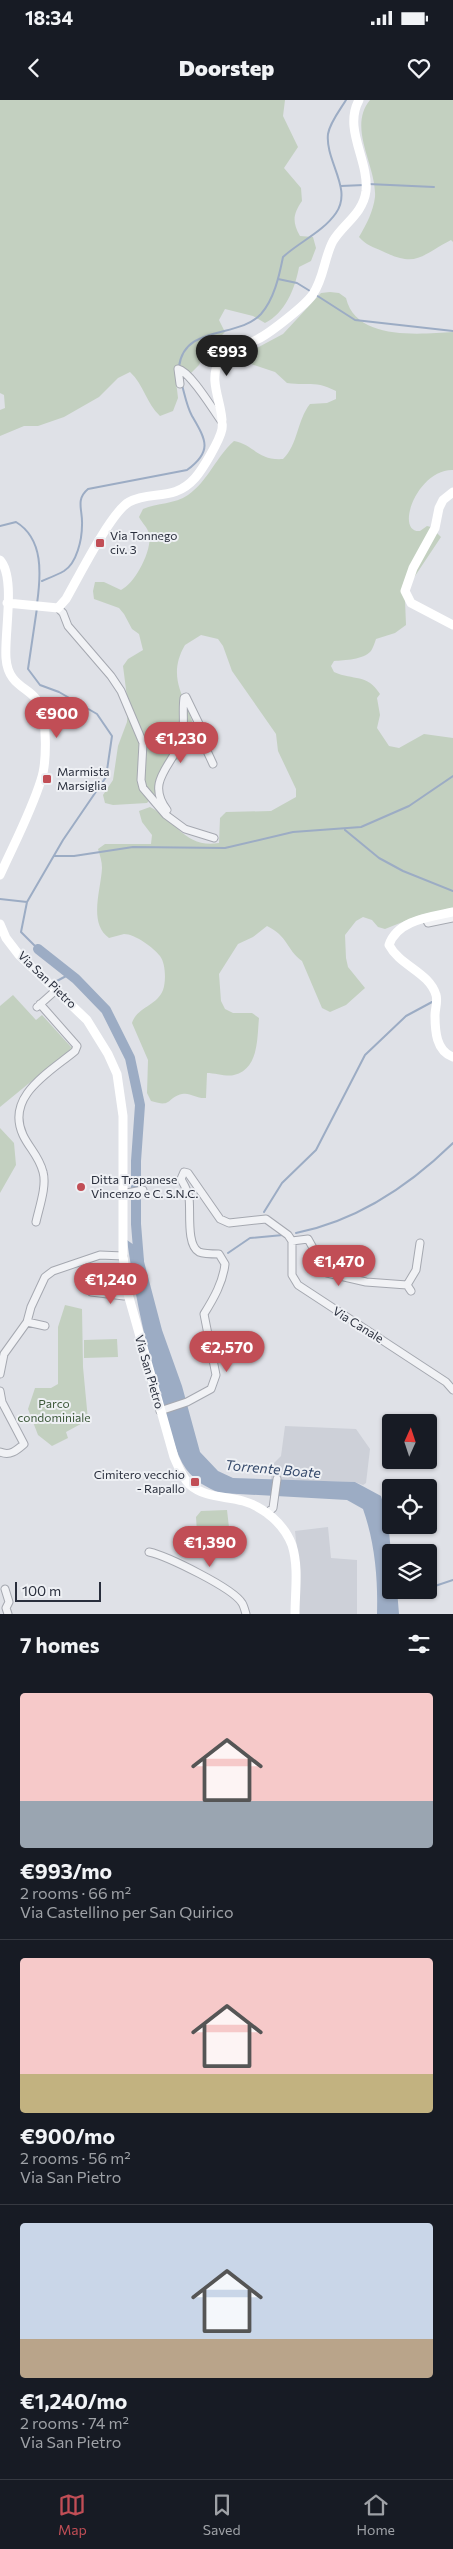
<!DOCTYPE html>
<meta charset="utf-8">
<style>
:root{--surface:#171b24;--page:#242831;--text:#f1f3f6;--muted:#9ea1a6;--line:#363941;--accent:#c14e56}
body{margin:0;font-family:Commissioner,sans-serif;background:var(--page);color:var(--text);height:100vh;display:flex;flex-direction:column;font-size:19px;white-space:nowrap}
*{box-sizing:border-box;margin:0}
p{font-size:16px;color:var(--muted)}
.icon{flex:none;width:28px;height:28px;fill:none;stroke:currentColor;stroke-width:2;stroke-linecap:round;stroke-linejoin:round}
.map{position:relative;height:1514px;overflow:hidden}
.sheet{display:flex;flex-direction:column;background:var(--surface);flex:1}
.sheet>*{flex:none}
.needle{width:32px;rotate:3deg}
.controls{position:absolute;left:382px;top:1314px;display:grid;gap:10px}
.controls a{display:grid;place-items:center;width:55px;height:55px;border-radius:5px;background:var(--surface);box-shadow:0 1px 4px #0004;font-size:25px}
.scale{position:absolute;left:15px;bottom:12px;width:86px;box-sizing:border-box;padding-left:5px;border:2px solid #292e3c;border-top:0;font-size:14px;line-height:18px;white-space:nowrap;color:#292e3c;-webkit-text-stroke:4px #eef0f4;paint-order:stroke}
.price{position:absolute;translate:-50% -42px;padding:0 11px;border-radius:18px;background:var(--accent);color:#fff;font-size:16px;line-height:32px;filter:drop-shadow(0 1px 2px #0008)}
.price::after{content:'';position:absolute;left:50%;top:30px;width:15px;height:11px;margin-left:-8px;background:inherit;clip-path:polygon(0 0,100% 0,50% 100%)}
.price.selected{background:#222;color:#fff}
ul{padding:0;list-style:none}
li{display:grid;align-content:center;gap:10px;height:265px;padding:0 20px}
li+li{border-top:1px solid var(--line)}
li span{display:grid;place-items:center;height:155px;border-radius:5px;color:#555}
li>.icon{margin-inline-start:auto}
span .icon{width:90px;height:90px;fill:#fffc;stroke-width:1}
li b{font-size:21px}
h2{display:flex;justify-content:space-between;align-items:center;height:60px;padding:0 20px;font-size:21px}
.status{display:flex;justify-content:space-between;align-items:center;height:35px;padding:0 25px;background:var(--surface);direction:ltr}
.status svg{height:14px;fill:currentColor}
header{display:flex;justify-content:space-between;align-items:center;height:65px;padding:0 20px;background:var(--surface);font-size:22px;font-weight:800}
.tabs{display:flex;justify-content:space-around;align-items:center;height:70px;border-top:1px solid var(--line);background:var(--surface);font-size:14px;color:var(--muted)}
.tabs a{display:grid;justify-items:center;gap:2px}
.tabs .selected{color:var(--accent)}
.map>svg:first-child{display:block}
.built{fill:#cdd0d8}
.green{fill:#c3d0c0}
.water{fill:#9cacc4}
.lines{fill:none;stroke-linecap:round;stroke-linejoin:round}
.stream{stroke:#9cacc4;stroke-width:2}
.river{stroke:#9cacc4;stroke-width:10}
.street-casing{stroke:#a5a8b0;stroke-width:9}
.street{stroke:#f1f2f5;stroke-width:7}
.secondary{stroke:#fff;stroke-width:9}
.poi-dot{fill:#c14e56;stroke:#eef0f4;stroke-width:2}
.labels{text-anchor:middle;stroke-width:4;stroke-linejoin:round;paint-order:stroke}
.poi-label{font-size:12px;fill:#292e3c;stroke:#eef0f4;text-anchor:start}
.street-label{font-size:12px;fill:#292e3c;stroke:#eef0f4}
.park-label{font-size:12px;fill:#3b5738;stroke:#eef0f4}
.water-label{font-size:14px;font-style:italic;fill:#374b6c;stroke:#eef0f4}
</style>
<div class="status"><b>18:34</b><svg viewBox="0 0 49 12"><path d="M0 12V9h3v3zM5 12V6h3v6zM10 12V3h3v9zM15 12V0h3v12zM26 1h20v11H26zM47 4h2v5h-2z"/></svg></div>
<header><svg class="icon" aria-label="back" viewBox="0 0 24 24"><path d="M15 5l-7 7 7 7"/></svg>Doorstep<svg class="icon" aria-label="heart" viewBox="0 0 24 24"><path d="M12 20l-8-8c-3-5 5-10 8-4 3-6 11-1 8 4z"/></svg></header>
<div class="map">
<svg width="453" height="1514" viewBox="0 0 453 1514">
<rect width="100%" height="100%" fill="#dfe1e7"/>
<path class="built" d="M285,1326L356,1329L370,1349L366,1383L363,1385L355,1382L271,1380L272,1365L281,1356Z
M328,1427L331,1458L357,1460V1514H297L299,1468L295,1431Z"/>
<path class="green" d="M0,0H285L283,16L298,47L284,68L301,88L302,101C293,114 292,122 300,136L313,137L316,148L311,161L299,167C295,189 285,213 265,223L253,216L225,209L219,220L225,232L204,253L199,265L189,275L176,281L178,298L173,311L160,316C146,303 144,285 130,272L118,278L99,297L64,317L38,326H24L0,336V310L5,308L4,295L0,293Z
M370,0H453V142L451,140C420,156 417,168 382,151C373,147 366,145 359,137C367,123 373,112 375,97C377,66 347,28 370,0Z
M330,192L339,193L346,198C356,241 420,234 453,232V370C417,369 394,433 420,431L427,426L431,427L441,437L413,479L405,500L406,525L395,533L376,539C375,542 373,548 371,551C363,560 345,560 334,561L331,566L334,572C354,581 367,573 380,594L377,598L380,615L377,628L389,646L399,648L424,634L453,638V808L420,815L385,829L378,827L372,820L363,817L356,821L345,835L346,858L348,867L365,888L346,905L330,912L322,908L302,861C286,849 288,836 267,826L253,837L238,844L219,874L221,901L225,909L233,913H252L259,918C257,938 259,969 234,975C227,977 215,973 207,973L206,998C197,999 190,992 182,994C166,998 173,1008 151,1001L147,993L148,960L132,923C137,907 157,906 163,890C166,882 166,864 160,856C154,848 135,834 124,834C119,835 114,837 109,838C88,823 101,790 102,768C102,762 100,755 98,749L105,744H151L152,735L142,722L139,711L150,707C175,720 186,749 219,743L220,718L226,712L271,711L296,697V689L278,651L276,634L232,571L223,546L218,539L201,535L185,545C160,588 202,609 193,647L179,659L163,665L157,691L147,703L113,705L105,703L103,695L113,680L118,646L127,622L128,605L123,566L128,559L143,550L139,534L132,529L124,514L119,508L94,499L93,491L95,482H104L121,490C135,484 153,449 149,434C148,428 142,423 139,417L143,409C157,403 175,404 188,395C208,381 216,357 234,341C253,344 258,361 283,359C298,345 297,320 310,304L327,303L336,299V291C315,280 308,286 287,283L275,272L251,264L246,257L251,251L283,234L321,193Z
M13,895L36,920L42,915L72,948L0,1007V906Z
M0,1028L14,1043L16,1065L0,1093Z
M65,1205L82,1209L83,1267L88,1320L66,1332L68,1338L52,1346L38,1335L28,1309L35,1288H51L58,1284V1227Z
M117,1239L118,1257L84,1258V1240Z
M227,1410L230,1436L204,1438L197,1432L196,1417L201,1411Z"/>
<path class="water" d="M127,1140L141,1150L162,1230L182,1286L200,1352L218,1371L233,1378L355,1382L381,1396C392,1432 391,1454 391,1490H397L399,1514H377C378,1479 375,1443 363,1409L347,1400L220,1393C207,1388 195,1381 186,1369C175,1353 171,1331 165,1312C148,1255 135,1198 127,1140Z"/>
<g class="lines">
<path class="stream" d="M368,84L434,87
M341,86L364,85
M278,179L297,183L310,191
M316,195L355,220L453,231
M179,267C184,224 238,239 261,214C274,199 279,177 283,157C299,142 323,132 336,113C353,89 325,61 328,34C330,22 340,10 346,0
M0,426L16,422C44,439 41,475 37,504
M42,481C49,478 57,475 64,471C77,463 82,439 82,425C83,410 75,400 88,389L187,370C213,351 206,340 192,316C187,307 185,296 182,285
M37,508L28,569L40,585L59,592L97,614L112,636L106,677L63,740L27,802L21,832L38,849
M345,730L379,758L403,771L453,791
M55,756H74L133,747L225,748L293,732L361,727L409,706L453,676
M0,799L27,802
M53,883L70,874
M264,1112L282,1083L316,1050L365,955L406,916L432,902
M296,1133C356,1121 410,1085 453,1043
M228,1153L250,1138L283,1135
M429,1488L453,1480
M397,1493L412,1494L424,1490"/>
<path class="river" d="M38,849L76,879L106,910L130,958L140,1005L136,1061V1124L139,1161"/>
<g class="street-casing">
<path id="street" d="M180,284L178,269C191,272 213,310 222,322
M58,508L63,513L68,526L111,576L121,591L143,643L141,680L143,688L166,715L185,729L214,738
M167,710C144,680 175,664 182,637C185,624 182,611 184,598L186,597L202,630L207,651L213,664
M426,819L428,823L453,818
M37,907L55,891
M121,1094L143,1090
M36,1122C39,1108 47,1086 43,1072C39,1056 29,1048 23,1035C5,996 50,972 75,951L77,946L40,904
M292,1141L308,1139L327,1173L366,1182L407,1185L411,1191
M407,1185L416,1170L420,1143
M91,1192L124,1196L128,1194
M27,1222L45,1226
M0,1274L4,1254L27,1222L31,1207L45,1177L53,1171L100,1155L123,1156
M0,1291L2,1302L24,1344C16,1351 10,1356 0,1352
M160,1311L187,1302L211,1289L216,1275L204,1214C214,1198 223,1182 225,1164L219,1154C213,1154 204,1154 199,1152C186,1145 191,1111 189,1098C188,1091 185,1086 181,1079L184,1072L188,1073L220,1119L229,1123L266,1119L288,1135L292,1141V1175L298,1185L446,1282L453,1290
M267,1413L273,1408L277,1379
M149,1452C167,1456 233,1488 242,1503C244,1506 245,1511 246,1514
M5,1489L9,1502L6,1508L8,1514"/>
</g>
<use href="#street" class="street"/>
<path class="secondary" d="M453,392L443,400L439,408L435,428L413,468L405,491L411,503L453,525
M0,460C16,477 4,534 6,558C8,588 32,587 40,605C47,622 47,663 41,680C31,712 14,744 0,775
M7,503L58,508L66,499C78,478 111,412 129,402C151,390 174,402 195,378C203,369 220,340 222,329C225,307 207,282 219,262C227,248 245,247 258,239C270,233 306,205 313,194C324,178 324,158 333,141C343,124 363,114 366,91C369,60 343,29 359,0
M453,812C430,817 397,820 389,845C400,866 429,872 436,895C438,901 435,909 435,915C435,931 436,951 453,957
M0,824L6,838L19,855L87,920L108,954L117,974L123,1016V1156L128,1194L174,1357C178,1366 182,1377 189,1384C205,1398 224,1396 243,1401C264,1407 284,1424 292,1445C299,1467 295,1492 295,1514"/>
</g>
<g class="poi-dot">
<rect x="95" y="438" width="10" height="10" rx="2.5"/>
<rect x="42" y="674" width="10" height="10" rx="2.5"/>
<circle cx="81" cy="1087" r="5"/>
<rect x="190" y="1377" width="10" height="10" rx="2.5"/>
</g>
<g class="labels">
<g class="poi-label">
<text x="110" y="440">Via Tonnego<tspan x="110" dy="14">civ. 3</tspan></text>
<text x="57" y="676">Marmista<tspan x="57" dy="14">Marsiglia</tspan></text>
<text x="91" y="1084">Ditta Trapanese<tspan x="91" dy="14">Vincenzo e C. S.N.C.</tspan></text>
<text x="185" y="1379" text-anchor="end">Cimitero vecchio<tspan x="185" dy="14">- Rapallo</tspan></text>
</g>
<g class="street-label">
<text transform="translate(47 880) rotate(44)" y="4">Via San Pietro</text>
<text transform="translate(358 1225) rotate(32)" y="4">Via Canale</text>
<text transform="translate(149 1272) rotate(74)" y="4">Via San Pietro</text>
</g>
<g class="park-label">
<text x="54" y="1308">Parco<tspan x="54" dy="14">condominiale</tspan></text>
</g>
<g class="water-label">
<text transform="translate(273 1369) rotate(5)" y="5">Torrente Boate</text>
</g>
</g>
</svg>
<div class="controls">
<a><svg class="needle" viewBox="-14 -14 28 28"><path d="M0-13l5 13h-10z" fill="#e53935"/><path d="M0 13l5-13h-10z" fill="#9ea1a6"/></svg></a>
<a><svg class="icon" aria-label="locate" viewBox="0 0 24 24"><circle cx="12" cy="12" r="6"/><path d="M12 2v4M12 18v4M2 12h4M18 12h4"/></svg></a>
<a><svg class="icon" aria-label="layers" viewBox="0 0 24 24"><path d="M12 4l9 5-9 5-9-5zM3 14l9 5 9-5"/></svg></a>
</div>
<div class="scale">100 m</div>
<b class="price selected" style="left:227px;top:277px">€993</b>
<b class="price" style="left:57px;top:639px">€900</b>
<b class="price" style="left:181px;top:664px">€1,230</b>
<b class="price" style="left:339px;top:1187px">€1,470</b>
<b class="price" style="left:111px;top:1205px">€1,240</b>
<b class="price" style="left:227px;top:1273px">€2,570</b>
<b class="price" style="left:210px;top:1468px">€1,390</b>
</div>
<section class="sheet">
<h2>7 homes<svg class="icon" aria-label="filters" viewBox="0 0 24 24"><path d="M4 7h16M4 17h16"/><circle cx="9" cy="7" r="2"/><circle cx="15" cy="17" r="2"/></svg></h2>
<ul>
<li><span style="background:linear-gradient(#f6c9c9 70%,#9aa5b1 0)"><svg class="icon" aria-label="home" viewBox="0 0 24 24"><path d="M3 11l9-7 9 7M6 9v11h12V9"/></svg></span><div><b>€993/mo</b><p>2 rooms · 66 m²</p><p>Via Castellino per San Quirico</p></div></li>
<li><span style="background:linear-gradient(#f6c9c9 75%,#c2b280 0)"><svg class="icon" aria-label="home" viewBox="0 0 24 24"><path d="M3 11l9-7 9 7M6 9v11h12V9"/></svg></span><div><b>€900/mo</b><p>2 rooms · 56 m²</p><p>Via San Pietro</p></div></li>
<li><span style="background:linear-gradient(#c9d6e8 75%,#b9a48a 0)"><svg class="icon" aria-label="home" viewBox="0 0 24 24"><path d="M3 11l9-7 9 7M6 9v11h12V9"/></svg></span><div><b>€1,240/mo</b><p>2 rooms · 74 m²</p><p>Via San Pietro</p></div></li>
</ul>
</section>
<nav class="tabs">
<a class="selected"><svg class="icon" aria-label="map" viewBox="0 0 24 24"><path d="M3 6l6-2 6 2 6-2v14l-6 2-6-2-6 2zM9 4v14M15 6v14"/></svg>Map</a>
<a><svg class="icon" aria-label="saved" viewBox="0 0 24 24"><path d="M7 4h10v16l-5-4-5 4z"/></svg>Saved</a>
<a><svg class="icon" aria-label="home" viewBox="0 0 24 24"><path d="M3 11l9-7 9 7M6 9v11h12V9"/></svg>Home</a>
</nav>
